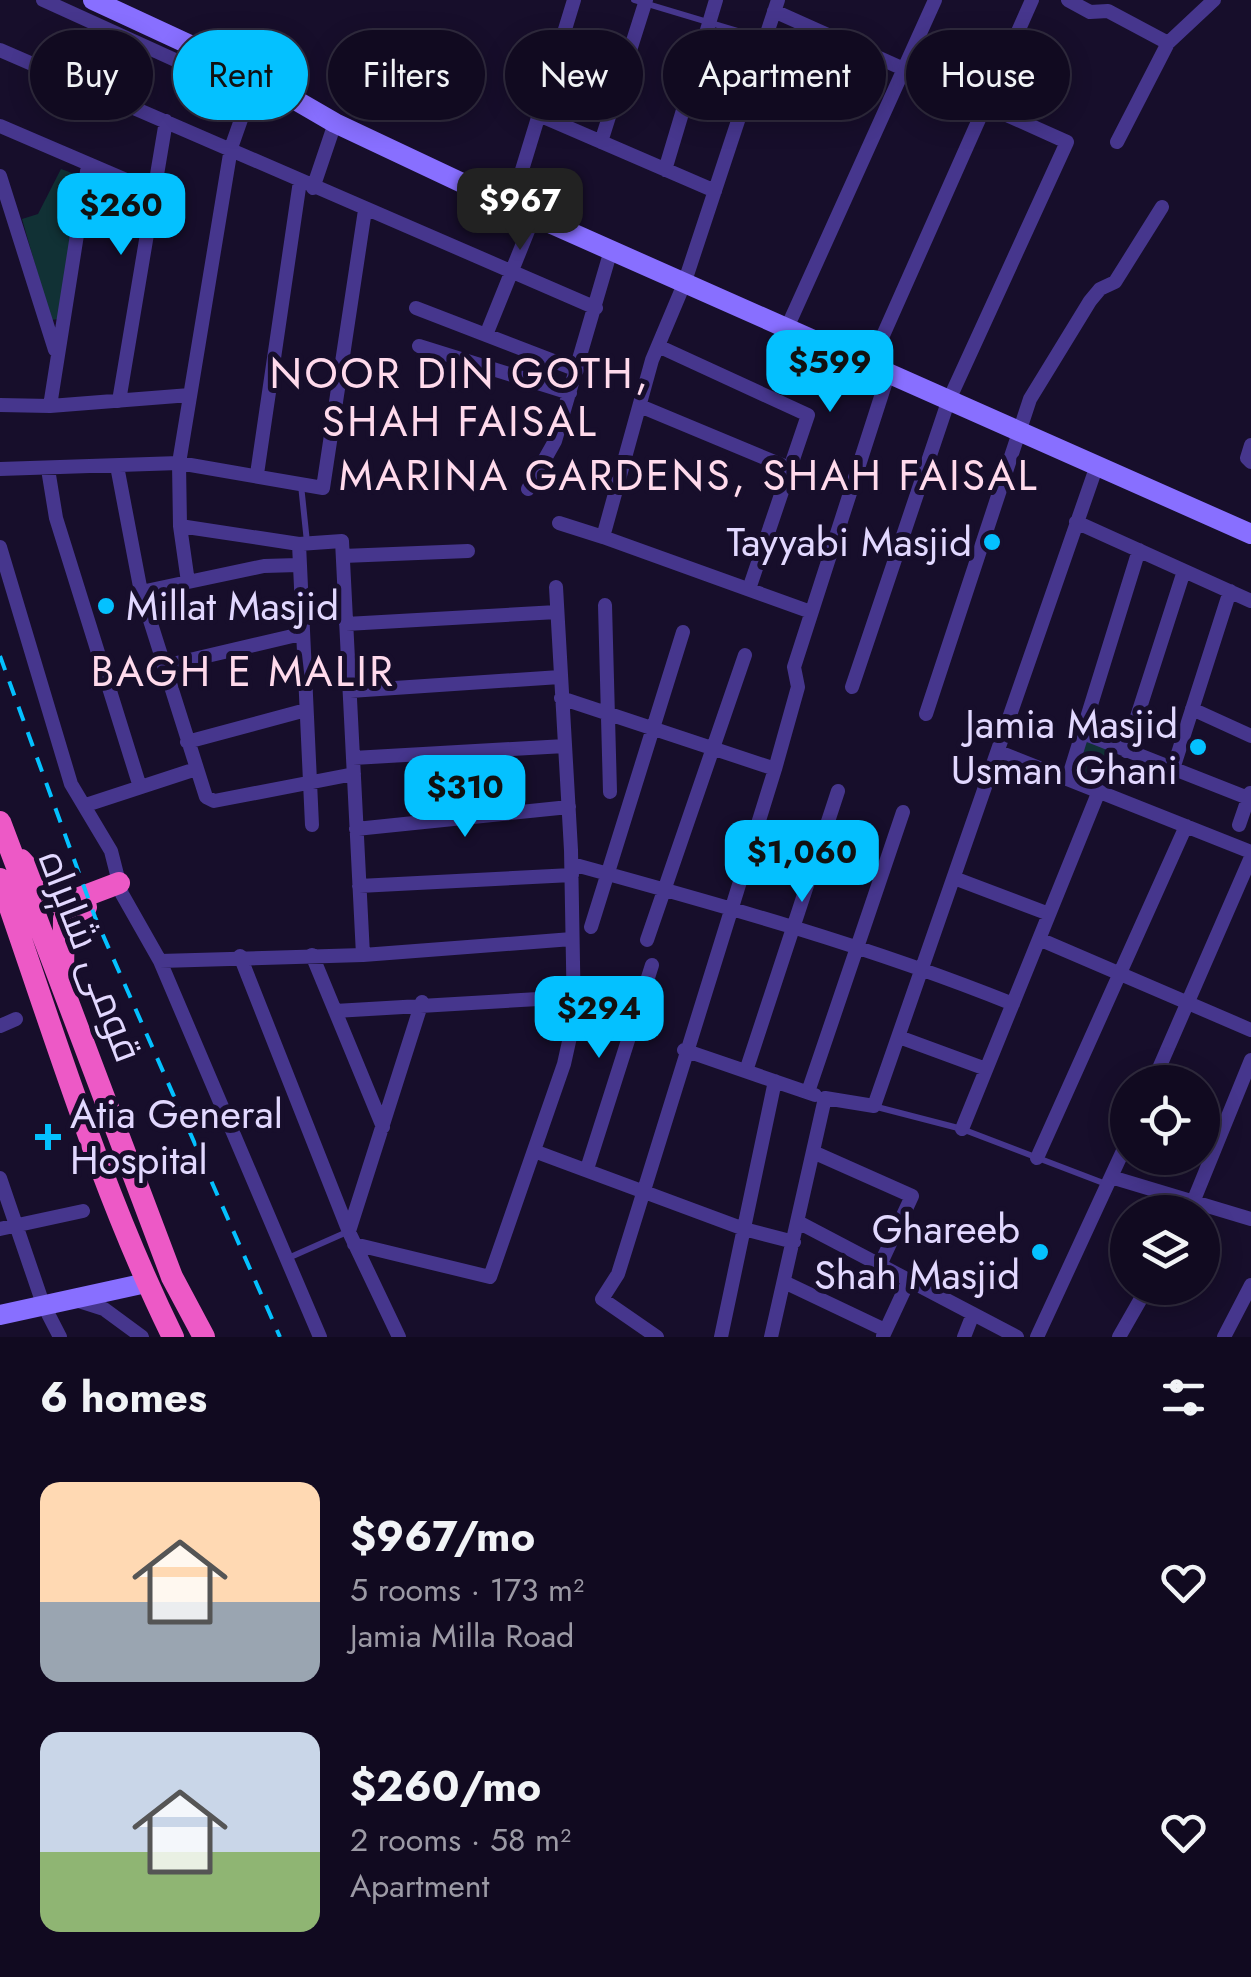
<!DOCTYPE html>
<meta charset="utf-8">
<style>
:root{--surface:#110a20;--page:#1a1329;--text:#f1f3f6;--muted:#9c9aa5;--line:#302b3e;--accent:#04c1ff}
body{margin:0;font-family:Jost,Cairo,sans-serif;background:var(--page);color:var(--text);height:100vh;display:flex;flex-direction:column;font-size:38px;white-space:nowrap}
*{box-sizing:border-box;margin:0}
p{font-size:32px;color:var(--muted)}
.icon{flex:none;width:55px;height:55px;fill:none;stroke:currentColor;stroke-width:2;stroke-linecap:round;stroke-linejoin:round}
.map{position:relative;height:1337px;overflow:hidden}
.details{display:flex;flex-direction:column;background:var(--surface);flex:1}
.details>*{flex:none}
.top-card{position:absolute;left:30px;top:30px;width:1192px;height:90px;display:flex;gap:20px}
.tools{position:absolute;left:1110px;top:1065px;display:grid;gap:20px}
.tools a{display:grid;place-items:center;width:110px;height:110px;border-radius:50%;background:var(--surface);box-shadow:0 5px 25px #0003,0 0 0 2px var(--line);font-size:50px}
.price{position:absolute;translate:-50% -85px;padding:0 22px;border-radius:20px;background:var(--accent);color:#111;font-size:32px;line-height:65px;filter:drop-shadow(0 2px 5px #0008)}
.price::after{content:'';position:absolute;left:50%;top:60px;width:30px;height:22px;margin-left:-15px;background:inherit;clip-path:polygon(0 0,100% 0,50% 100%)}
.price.active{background:#222;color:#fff}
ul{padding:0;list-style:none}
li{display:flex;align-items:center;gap:30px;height:250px;padding:0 40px}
li span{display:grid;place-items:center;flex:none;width:280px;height:200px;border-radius:20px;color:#555}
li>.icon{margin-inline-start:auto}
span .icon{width:120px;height:120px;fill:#fffc;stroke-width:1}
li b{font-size:42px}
h2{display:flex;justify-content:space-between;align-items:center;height:120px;padding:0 40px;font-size:42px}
.chip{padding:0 35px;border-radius:45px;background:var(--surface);box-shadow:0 5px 25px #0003,0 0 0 2px var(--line);font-size:35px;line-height:90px}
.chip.active{background:var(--accent);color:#111}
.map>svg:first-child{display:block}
.green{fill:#113135}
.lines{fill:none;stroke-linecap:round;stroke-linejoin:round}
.service{stroke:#46368d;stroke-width:6}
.minor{stroke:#46368d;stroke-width:14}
.secondary{stroke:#886fff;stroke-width:20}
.trunk{stroke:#ed59c6;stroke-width:22}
.rail{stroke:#04c1ff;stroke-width:4;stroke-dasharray:15 12;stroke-linecap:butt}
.poi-dot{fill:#04c1ff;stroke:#170e2b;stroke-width:4}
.labels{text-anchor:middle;stroke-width:10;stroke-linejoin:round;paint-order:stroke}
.poi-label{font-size:40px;fill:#e2d8ff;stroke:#170e2b;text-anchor:end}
.street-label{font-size:40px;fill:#e2d8ff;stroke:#170e2b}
.neighbourhood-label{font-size:42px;letter-spacing:2.5px;fill:#ffdaec;stroke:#170e2b}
</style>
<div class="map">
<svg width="1251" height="1337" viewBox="0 0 1251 1337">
<rect width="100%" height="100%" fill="#170e2b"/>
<path class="green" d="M61,169L83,177L58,319L51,320L22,219L38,214Z
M1086,736L1115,749L1101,788L1072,777Z"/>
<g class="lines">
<path class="service" d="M634,0L764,39
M301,485L307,542
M877,1107L962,1129L1106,1184
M286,1259L347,1232"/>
<path class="minor" d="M43,0L250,94
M778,0L684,284L652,360L603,537L811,612
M1068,0L1090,12L1108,11L1168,43L1214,0
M774,11L1067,142L948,402L852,687
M0,50L596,308
M539,115L715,191
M0,126L154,192
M601,142L646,0
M1117,142L1168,43
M665,170L716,0
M0,176L55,350
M313,188L335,123
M511,206L574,0
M416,308L577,370
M786,330L935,0
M486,335L534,216
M419,346L570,393
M658,346L808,415L749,589
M869,367L1032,0
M119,401L166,121
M0,405L50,406L190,395
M50,406L88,165
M640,406L789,468
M1251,445L1247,458L1251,462
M117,466L141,592L206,797L214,801L354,774
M0,469L179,463L323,488L365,210
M48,469L56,518L140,787
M257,474L300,181
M528,489L555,441L611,250
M1076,522L1251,601
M559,523L603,537
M180,526L299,544
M0,547L71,784L111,851L122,894L160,961L320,1337
M343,556L468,551
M188,582L180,526L179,463L231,148L256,77
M141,592L264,566L298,565
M605,605L610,792
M346,624L557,612
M164,666L301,634
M350,691L560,677
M561,698L775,769
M1192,709L1251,736
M926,714L1030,399L1090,301L1100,289L1115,282L1162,207
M1083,733L1248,798
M187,742L306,710
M1126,751L1184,571
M999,752L1251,852
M353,758L565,746
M1173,769L1230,591
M1068,779L1139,550
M86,805L196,769
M312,825L299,544L342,541L363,955
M1239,825L1250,793
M356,829L569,807
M572,864C721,905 869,946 1013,1004
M954,878L1049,914
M359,886L572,875
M591,927L683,632
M1039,939L1251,1030
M647,940L745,655
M312,955L383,1127
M240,956L349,1232L399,1337
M160,961L363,955L572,939
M335,1011L573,997
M0,1026L16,1019
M899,1037L986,1069
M684,1050L815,1095
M746,1071L838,791
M1153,1082L1251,857
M808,1092L903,812
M962,1129L1099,791
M534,1151L744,1229L794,1242
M813,1152L912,1196L880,1265
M1037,1158L1186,826
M587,1169L652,965
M1111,1177L1251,1219
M0,1178L43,1304L60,1337
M1189,1212L1251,1060
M798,1222L1017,1337
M0,1229L83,1211
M349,1231L422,1002
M354,1244L490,1277L564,1064L574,1019L571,850L556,587
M784,1282L885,1330
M79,1301L104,1309L142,1337
M883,1336L909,1280
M657,1337L602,1299L618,1274L775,769L798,687L794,667L888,375
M721,1337L775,1081
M771,1337L825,1098L874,1106L1096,468
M964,1337L973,1314
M1037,1337L1128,1140
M1119,1337L1147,1288
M1224,1337L1251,1285"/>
<path class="secondary" d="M93,0L242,69L335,123L511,206L1251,534
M0,1315L146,1283"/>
<path class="trunk" d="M0,822L172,1277L204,1337
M21,860L61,905L119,883
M0,879C54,1032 101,1191 173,1337
M63,971L64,919L86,907"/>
<path class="rail" d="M0,656L95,917L280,1337"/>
</g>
<g class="poi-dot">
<circle cx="992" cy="542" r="10"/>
<circle cx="106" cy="606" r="10"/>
<circle cx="1198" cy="747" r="10"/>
<path d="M43 1122h10v10h10v10h-10v10h-10v-10h-10v-10h10z"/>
<circle cx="1040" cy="1252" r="10"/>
</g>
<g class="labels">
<g class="poi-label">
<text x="972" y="556">Tayyabi Masjid</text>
<text x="126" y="620" text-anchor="start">Millat Masjid</text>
<text x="1178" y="738">Jamia Masjid<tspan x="1178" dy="46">Usman Ghani</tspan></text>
<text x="70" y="1128" text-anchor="start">Atia General<tspan x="70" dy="46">Hospital</tspan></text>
<text x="1020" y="1243">Ghareeb<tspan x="1020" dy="46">Shah Masjid</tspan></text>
</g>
<g class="street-label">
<text transform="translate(91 956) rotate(69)" y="14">قومی شاہراہ</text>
</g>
<g class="neighbourhood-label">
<text x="460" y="388">NOOR DIN GOTH,<tspan x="460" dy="48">SHAH FAISAL</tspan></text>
<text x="689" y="490">MARINA GARDENS, SHAH FAISAL</text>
<text x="243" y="686">BAGH E MALIR</text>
</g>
</g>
</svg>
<div class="tools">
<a><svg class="icon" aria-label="locate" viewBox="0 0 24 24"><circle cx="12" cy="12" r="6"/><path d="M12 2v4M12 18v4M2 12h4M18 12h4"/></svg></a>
<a><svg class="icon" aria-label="layers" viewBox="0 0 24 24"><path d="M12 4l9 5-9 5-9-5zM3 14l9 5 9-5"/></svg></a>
</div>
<b class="price active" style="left:520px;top:253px">$967</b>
<b class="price" style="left:121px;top:258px">$260</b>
<b class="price" style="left:830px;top:415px">$599</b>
<b class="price" style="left:465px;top:840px">$310</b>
<b class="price" style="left:802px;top:905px">$1,060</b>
<b class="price" style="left:599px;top:1061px">$294</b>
<div class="top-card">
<a class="chip">Buy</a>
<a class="chip active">Rent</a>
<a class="chip">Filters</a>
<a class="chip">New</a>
<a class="chip">Apartment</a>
<a class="chip">House</a>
</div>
</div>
<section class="details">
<h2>6 homes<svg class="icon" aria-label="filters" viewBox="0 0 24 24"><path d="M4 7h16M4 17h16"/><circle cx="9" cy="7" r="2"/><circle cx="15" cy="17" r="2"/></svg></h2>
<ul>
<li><span style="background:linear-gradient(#ffd9b3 60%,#9aa5b1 0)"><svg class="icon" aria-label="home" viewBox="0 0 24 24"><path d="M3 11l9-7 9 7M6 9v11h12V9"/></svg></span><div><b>$967/mo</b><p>5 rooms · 173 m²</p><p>Jamia Milla Road</p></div><svg class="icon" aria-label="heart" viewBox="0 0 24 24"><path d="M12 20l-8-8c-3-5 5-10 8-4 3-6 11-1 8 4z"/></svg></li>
<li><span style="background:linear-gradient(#c9d6e8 60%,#8fb573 0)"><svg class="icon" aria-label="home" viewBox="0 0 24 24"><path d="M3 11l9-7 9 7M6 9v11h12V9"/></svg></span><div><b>$260/mo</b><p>2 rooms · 58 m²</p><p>Apartment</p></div><svg class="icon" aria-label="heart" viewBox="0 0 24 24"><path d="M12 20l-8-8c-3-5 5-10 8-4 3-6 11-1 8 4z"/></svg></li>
</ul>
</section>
